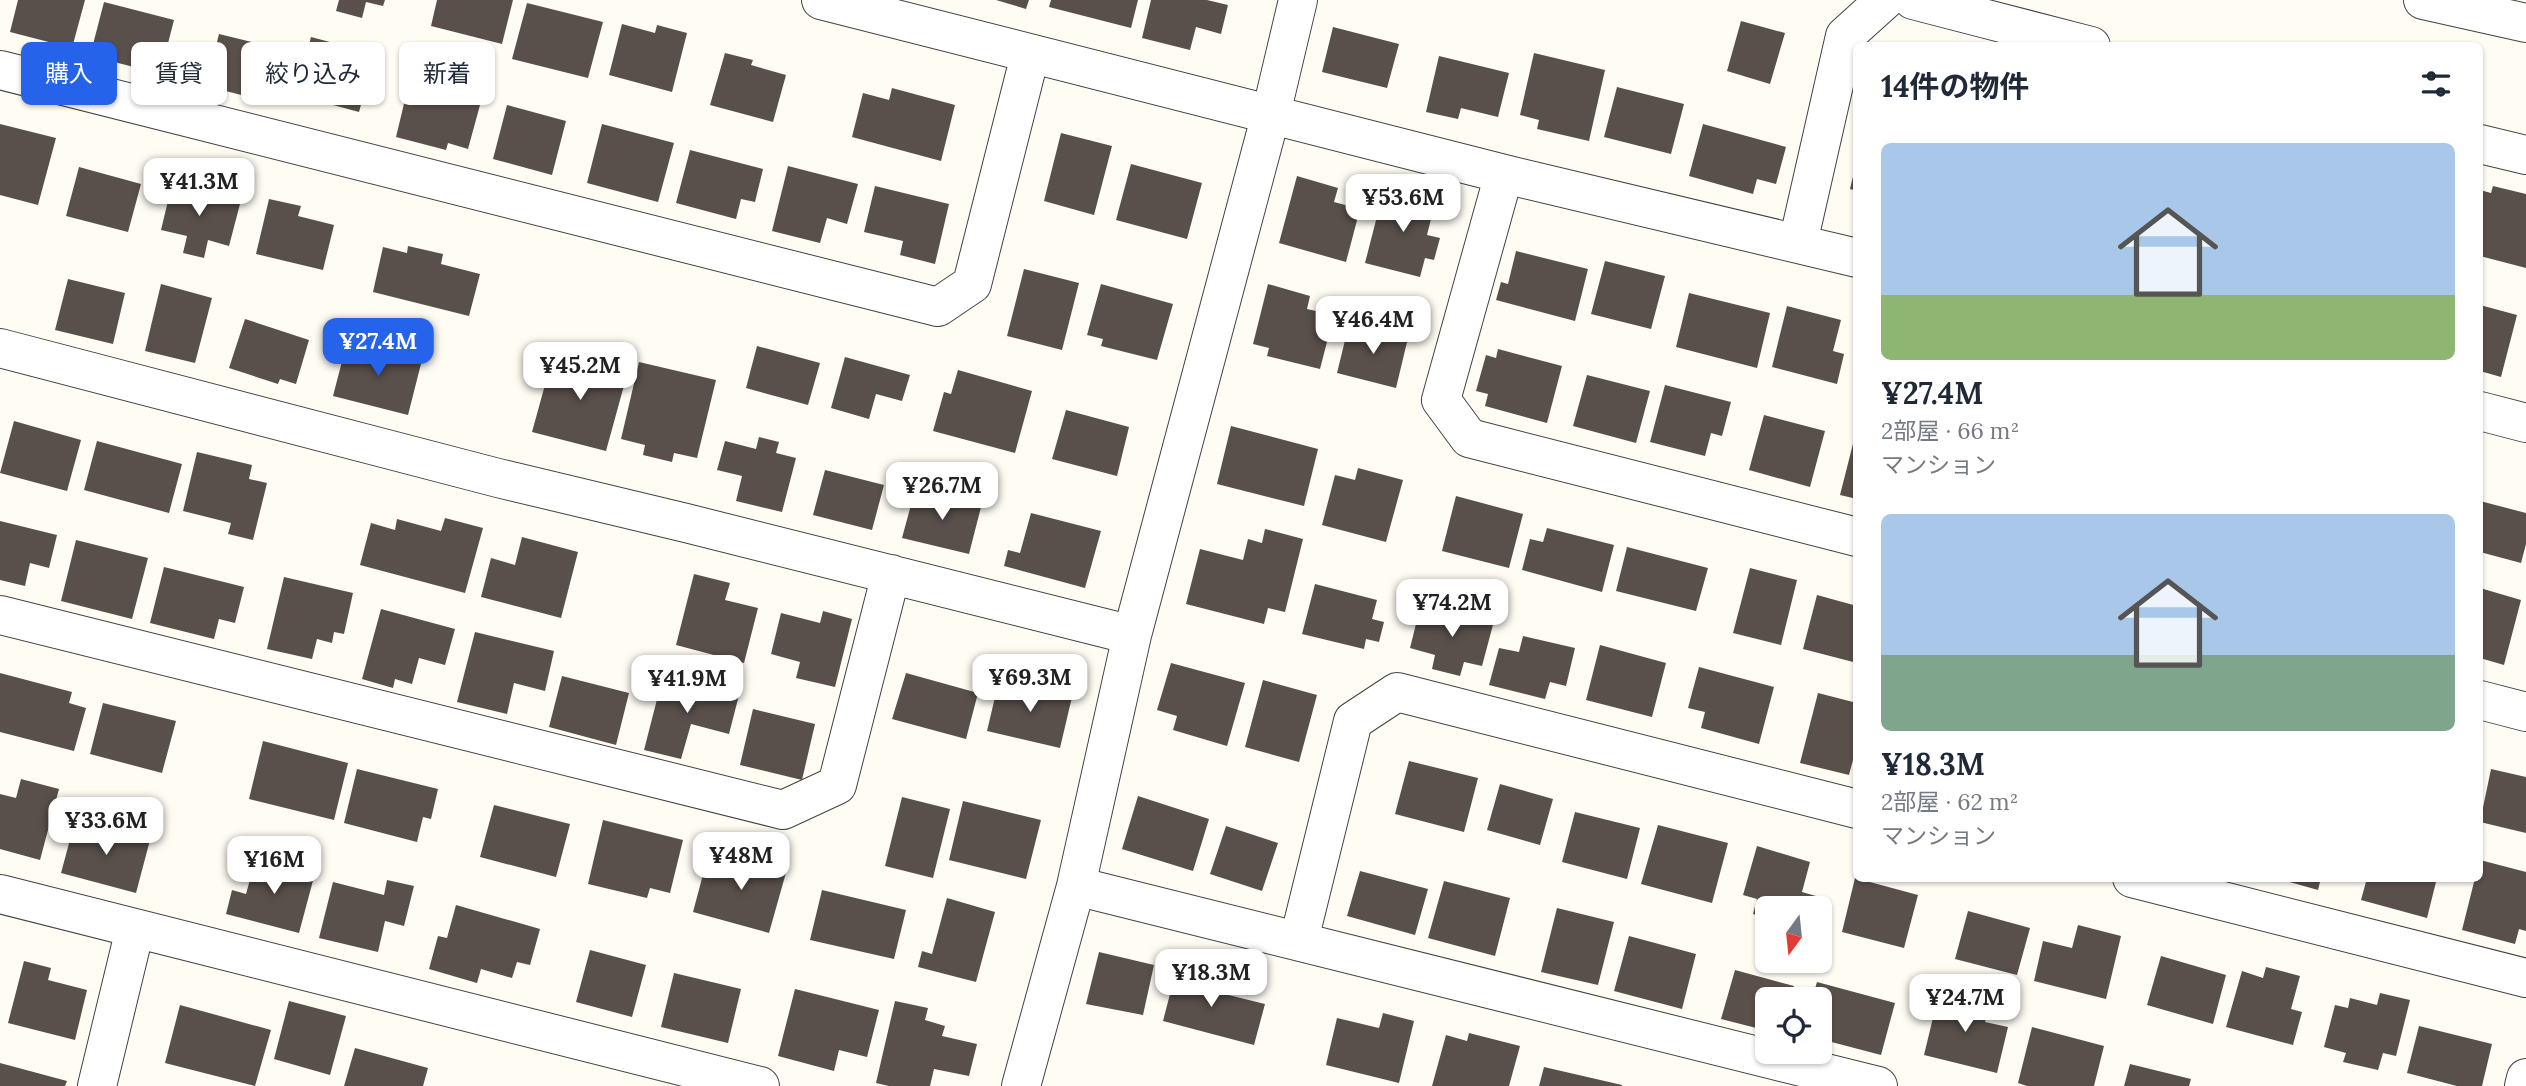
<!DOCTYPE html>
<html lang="ja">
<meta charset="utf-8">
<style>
:root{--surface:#fff;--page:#f2f2f3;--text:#1f2937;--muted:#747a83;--accent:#2563eb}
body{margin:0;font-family:Lora,"Noto Sans JP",serif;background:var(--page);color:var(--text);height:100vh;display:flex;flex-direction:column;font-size:26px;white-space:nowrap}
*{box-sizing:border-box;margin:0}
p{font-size:23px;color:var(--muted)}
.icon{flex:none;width:38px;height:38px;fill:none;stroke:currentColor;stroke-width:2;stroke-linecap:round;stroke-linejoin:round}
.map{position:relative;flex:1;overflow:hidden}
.side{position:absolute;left:1853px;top:42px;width:630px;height:840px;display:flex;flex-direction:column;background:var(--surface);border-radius:10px;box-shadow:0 2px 5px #0004}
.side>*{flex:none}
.top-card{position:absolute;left:21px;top:42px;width:665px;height:63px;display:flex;gap:14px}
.needle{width:46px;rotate:195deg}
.controls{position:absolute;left:1755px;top:896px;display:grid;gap:14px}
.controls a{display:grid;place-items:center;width:77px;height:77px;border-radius:10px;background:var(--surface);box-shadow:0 2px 5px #0004;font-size:35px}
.price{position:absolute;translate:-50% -60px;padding:0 16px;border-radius:14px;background:#fff;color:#222;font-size:23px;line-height:46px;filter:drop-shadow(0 2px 4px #0008)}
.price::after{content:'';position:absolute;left:50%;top:42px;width:21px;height:16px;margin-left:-10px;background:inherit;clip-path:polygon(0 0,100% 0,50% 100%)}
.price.selected{background:var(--accent);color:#fff}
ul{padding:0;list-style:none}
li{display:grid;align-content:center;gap:14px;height:371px;padding:0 28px}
li span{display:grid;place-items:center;height:217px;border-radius:10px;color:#555}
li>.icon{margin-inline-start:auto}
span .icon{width:126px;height:126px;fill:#fffc;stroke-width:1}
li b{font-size:30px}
h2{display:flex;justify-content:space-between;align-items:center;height:84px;padding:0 28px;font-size:30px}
.chip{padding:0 24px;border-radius:10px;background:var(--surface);box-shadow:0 2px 5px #0004;font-size:24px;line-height:63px}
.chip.selected{background:var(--accent);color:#fff}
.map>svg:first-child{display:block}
.building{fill:#5a504b}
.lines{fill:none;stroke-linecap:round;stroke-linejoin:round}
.minor-casing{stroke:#434343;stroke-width:40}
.minor{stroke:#fff;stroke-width:38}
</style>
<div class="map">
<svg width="2526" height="1086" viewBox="0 0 2526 1086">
<rect width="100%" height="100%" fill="#fffcf4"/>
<path class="building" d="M18,0H85L72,48L10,32Z
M339,0H385L383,6L366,2L362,18L336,11Z
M437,0H513L502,44L431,26Z
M996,0H1029L1026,9Z
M1051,0H1138L1131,28L1049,7Z
M1151,0H1207L1228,5L1221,34L1196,27L1190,50L1142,38Z
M104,2L174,20L163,63L141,57L138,68L90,56Z
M527,3L603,22L588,78L512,59Z
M1741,21L1785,33L1770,84L1727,71Z
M622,24L655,33L657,25L687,33L672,92L609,75Z
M1333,27L1399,44L1387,88L1322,72Z
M219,34L277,48L265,101L206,86Z
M311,37L375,54L359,112L296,95Z
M725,53L753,60L751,65L786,75L773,122L710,105Z
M1534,53L1605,70L1589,141L1537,129L1539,120L1520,115Z
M1439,56L1509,73L1498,117L1461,108L1458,119L1426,112Z
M408,87L480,105L468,149L448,143L446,150L396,137Z
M1617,87L1684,104L1671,154L1604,137Z
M892,88L955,105L941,161L852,137L863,93L889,100Z
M507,105L566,121L552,175L493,159Z
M0,124L56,138L38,205L0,195Z
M602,124L674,143L658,202L587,183Z
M1703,124L1786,147L1776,184L1757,179L1753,194L1689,176Z
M1061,133L1112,146L1094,215L1044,201Z
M690,150L763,169L755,202L741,199L736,219L676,203Z
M1131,164L1202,183L1187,239L1116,220Z
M1856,164H1857V191L1850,189Z
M788,166L858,184L847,224L827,218L820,243L772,231Z
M79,167L141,184L128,232L66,216Z
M1297,176L1338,188L1334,202L1360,209L1346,262L1279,243Z
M173,180L207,188L205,195L240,204L229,246L208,240L204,258L183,253L187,236L161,230Z
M875,186L949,204L935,264L900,255L903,241L864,232Z
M2493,186L2526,194V268L2480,256V190L2491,193Z
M1384,189L1435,203L1427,235L1440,238L1434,260L1425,258L1420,277L1365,263Z
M269,199L301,206L298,216L334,225L323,270L256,254Z
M408,246L443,254L441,264L480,274L469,316L373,292L383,247L407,253Z
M1516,251L1588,269L1575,321L1496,300L1501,282L1508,284Z
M1605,261L1665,276L1651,329L1591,314Z
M1024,269L1079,283L1062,350L1007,336Z
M68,279L125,293L113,344L55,330Z
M161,284L212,298L195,363L145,351Z
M1101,284L1173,304L1157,360L1101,346L1103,339L1087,335Z
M1268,284L1310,296L1307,309L1334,315L1320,369L1267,356L1269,348L1253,344Z
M1689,293L1770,313L1757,368L1676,347Z
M2480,305L2517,315L2501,377L2480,371Z
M1787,306L1841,320L1833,351L1844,354L1837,384L1772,367Z
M245,319L309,340L296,384L280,379L278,384L229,368Z
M1349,324L1408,338L1396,388L1337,373Z
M347,342L422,360L408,415L333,396Z
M757,346L820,363L808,405L746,388Z
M1498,349L1562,366L1547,423L1485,406L1488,394L1476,391L1486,355L1496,358Z
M554,352L628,371L606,451L532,432Z
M845,357L910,375L902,401L876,394L869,419L831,408Z
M639,362L716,380L697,458L674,453L672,462L643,455L645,445L621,439Z
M958,370L1032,391L1015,453L933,431L944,392L951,394Z
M1587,375L1650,391L1636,443L1573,426Z
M1665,385L1731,402L1722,436L1711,433L1705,456L1650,442Z
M1066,410L1129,427L1117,476L1052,459Z
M1764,415L1825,431L1810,487L1749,470Z
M14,421L81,440L67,491L0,473Z
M1231,426L1318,449L1304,506L1217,484Z
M1856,432H1857V499L1840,495Z
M759,437L779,442L776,453L796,458L782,512L736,501L742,476L717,470L725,441L756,449Z
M97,441L182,464L169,513L84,490Z
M197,452L252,465L249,479L267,483L253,540L228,534L231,523L183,511Z
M1358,468L1403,480L1386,542L1322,525L1335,475L1355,480Z
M825,470L884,485L872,530L813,515Z
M915,490L981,507L969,554L902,538Z
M1456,496L1523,514L1509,568L1442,551Z
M2480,501L2526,513V544L2521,563L2480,552Z
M1031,513L1101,531L1085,588L1004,566L1008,550L1020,553Z
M445,518L483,528L465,593L360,565L371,523L395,530L397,519L441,531Z
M0,521L57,535L49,568L30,563L25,586L0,580Z
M1547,528L1614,545L1602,592L1522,570L1530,539L1543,542Z
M1265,529L1303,539L1285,612L1268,608L1264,624L1186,604L1200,549L1243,560L1248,539L1262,543Z
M522,537L578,552L561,618L481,597L491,558L515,565Z
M76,540L148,558L132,619L61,601Z
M1627,547L1708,568L1696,611L1616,591Z
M164,567L244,587L235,623L219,619L214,639L150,623Z
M1750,568L1797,580L1781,645L1733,633Z
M694,574L730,583L725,600L758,608L744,663L676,645Z
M284,577L353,593L344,634L334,632L332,643L317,639L312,659L267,649Z
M1315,584L1377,600L1372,619L1384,622L1379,642L1366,639L1364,649L1302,634Z
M2480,588L2521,600L2504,665L2480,658Z
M1817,595L1857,606V663L1803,649Z
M1438,607L1494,621L1482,666L1464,662L1460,676L1432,669L1435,655L1410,648L1419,612L1435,615Z
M381,609L455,629L445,665L419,658L412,684L395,679L393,688L362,679Z
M823,611L852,619L835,687L796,678L800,662L771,654L781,613L820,623Z
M475,632L554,651L545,691L514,683L507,714L457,702Z
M1523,636L1575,648L1566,686L1550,682L1545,699L1489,685L1499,648L1519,652Z
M1600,645L1666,663L1652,717L1586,700Z
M1171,663L1245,683L1227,746L1173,730L1177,716L1157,710Z
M1699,667L1774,687L1759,744L1701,728L1705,712L1688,708Z
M0,673L72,692L69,703L86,708L74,751L0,732Z
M906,673L978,693L966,739L892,719Z
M562,676L629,693L616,745L549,727Z
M663,676L739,695L729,734L691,724L681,759L644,750Z
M999,680L1072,697L1060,748L987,731Z
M1263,680L1317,695L1299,762L1245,747Z
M1818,693L1857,703V745L1849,775L1800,763Z
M103,703L176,721L162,773L90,754Z
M753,709L815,724L802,780L740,765Z
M263,741L348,763L334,820L249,799Z
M1409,761L1478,778L1464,832L1395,814Z
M357,769L438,789L431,819L423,817L417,842L344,823Z
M2491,769L2526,777V833L2480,822Z
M21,779L59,789L40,860L0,849V794L16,798Z
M1500,784L1553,799L1540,845L1487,830Z
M1138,796L1209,819L1193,871L1122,849Z
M902,797L950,809L933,878L885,866Z
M963,801L1041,820L1026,879L949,860Z
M494,805L570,824L556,877L480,857Z
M1575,812L1640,828L1627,879L1562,862Z
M603,820L683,840L670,893L650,888L647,898L588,884Z
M75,821L150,840L136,893L61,873Z
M1658,825L1728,843L1712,903L1641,884Z
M1226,826L1278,843L1262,891L1210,874Z
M1757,846L1810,862L1802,892L1823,898L1820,908H1768V918L1753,914L1757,899L1743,895Z
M726,852L787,869L769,933L693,912L705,867L721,872Z
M256,858L315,873L299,933L226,914L232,890L246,894Z
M2480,860L2526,872V931L2519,929L2515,944L2462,930L2475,878H2480Z
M1360,871L1428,889L1415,935L1347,916Z
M1855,878L1918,895L1904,948L1842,932Z
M2275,878H2321L2318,890Z
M2367,878H2437L2427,918L2361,900Z
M387,880L414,886L404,926L385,921L378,952L319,938L333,882L384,895Z
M1444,881L1510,898L1495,956L1428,938Z
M822,890L906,910L894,959L810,940Z
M947,898L995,912L976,982L918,967L922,951L932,954Z
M456,905L540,929L530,965L517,962L512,978L481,969L477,983L429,969L438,936L447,938Z
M1557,908L1614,922L1598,985L1541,972Z
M1968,911L2030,928L2017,975L1955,959Z
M2078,925L2121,936L2106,999L2034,981L2043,941L2072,948Z
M1629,936L1696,954L1682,1009L1614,991Z
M590,950L646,965L632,1017L576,1002Z
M1099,952L1154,965L1143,1015L1086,1004Z
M2161,956L2226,975L2213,1024L2147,1005Z
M24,961L51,968L48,980L87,990L75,1040L8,1023Z
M1177,967L1212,975L1208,990L1265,1004L1254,1045L1163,1021Z
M2266,967L2300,976L2291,1009L2302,1012L2293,1045L2226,1027L2242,971L2263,978Z
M1735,970L1794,986L1791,999H1768V1031L1721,1019Z
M674,973L741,989L728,1043L661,1027Z
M1817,982L1895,1003L1881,1055L1820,1039L1825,1020L1820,1018V999H1812Z
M795,989L879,1010L867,1057L839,1050L834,1071L778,1056Z
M1939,993L1989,1005L1985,1022L2008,1027L1997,1073L1924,1055Z
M2380,993L2410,1000L2396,1056L2383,1053L2378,1070L2343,1062L2346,1053L2324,1047L2335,1005L2348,1008L2350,998L2377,1005Z
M289,1001L346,1016L330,1075L274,1059Z
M895,1001L928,1008L925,1020L945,1026L942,1036L977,1044L969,1076L934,1069L930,1086H889L876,1083Z
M180,1005L271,1030L255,1086L165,1063Z
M1383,1013L1414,1021L1399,1083L1326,1065L1337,1018L1379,1028Z
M2419,1026L2492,1044L2482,1086H2457L2407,1073Z
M2032,1027L2104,1046L2094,1086H2027L2018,1083Z
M1469,1033L1520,1046L1509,1086H1432L1446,1035L1467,1041Z
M355,1048L428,1068L423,1086H344Z
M0,1063L67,1081L65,1086H0Z
M2130,1064L2191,1079L2189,1086H2124Z
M1544,1067L1622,1085V1086H1539Z"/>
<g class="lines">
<g class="minor-casing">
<path id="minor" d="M821,0L1504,174L1857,258
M1913,0L2091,46
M2423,0L2526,23
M0,70L938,307L972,284L1030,55
M2480,144L2526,155
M1504,174L1441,400L1469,438L1857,537
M1798,243L1845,36L1885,0
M0,348L498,478L686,523L1132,635
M2480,411L2526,423
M0,615L783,810L837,785L891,574
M2480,700L2526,712
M2132,878L2526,978
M1076,886L1878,1086
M0,894L760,1086
M1299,940L1353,721L1397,692L1857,809
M97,1086L135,929
M1021,1086L1076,886L1132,635L1271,114L1298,0
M2524,1086L2526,1078"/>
</g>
<use href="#minor" class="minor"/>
</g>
</svg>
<div class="controls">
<a><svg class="needle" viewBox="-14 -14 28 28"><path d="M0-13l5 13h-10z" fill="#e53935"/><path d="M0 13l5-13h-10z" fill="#747a83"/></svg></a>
<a><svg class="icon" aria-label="locate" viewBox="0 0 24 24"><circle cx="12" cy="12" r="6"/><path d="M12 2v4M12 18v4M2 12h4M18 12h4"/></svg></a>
</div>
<b class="price" style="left:199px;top:218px">¥41.3M</b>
<b class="price" style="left:1403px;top:234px">¥53.6M</b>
<b class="price" style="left:1373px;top:356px">¥46.4M</b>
<b class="price selected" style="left:378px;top:378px">¥27.4M</b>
<b class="price" style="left:580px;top:402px">¥45.2M</b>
<b class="price" style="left:942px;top:522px">¥26.7M</b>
<b class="price" style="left:1452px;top:639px">¥74.2M</b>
<b class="price" style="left:1030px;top:714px">¥69.3M</b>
<b class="price" style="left:687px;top:715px">¥41.9M</b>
<b class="price" style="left:106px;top:857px">¥33.6M</b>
<b class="price" style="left:741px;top:892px">¥48M</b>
<b class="price" style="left:274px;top:896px">¥16M</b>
<b class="price" style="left:1211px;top:1009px">¥18.3M</b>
<b class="price" style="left:1965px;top:1034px">¥24.7M</b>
<div class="top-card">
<a class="chip selected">購入</a>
<a class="chip">賃貸</a>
<a class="chip">絞り込み</a>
<a class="chip">新着</a>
</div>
<section class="side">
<h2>14件の物件<svg class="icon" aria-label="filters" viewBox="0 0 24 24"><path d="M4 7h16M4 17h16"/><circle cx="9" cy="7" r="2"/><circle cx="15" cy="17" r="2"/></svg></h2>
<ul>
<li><span style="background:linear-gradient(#a9c7e8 70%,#8fb573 0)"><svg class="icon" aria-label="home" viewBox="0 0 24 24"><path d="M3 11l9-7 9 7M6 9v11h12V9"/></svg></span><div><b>¥27.4M</b><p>2部屋 · 66 m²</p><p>マンション</p></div></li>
<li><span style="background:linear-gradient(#a9c7e8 65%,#7fa58c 0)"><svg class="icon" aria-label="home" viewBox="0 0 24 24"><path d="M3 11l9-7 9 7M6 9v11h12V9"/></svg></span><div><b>¥18.3M</b><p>2部屋 · 62 m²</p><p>マンション</p></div></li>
</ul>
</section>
</div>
